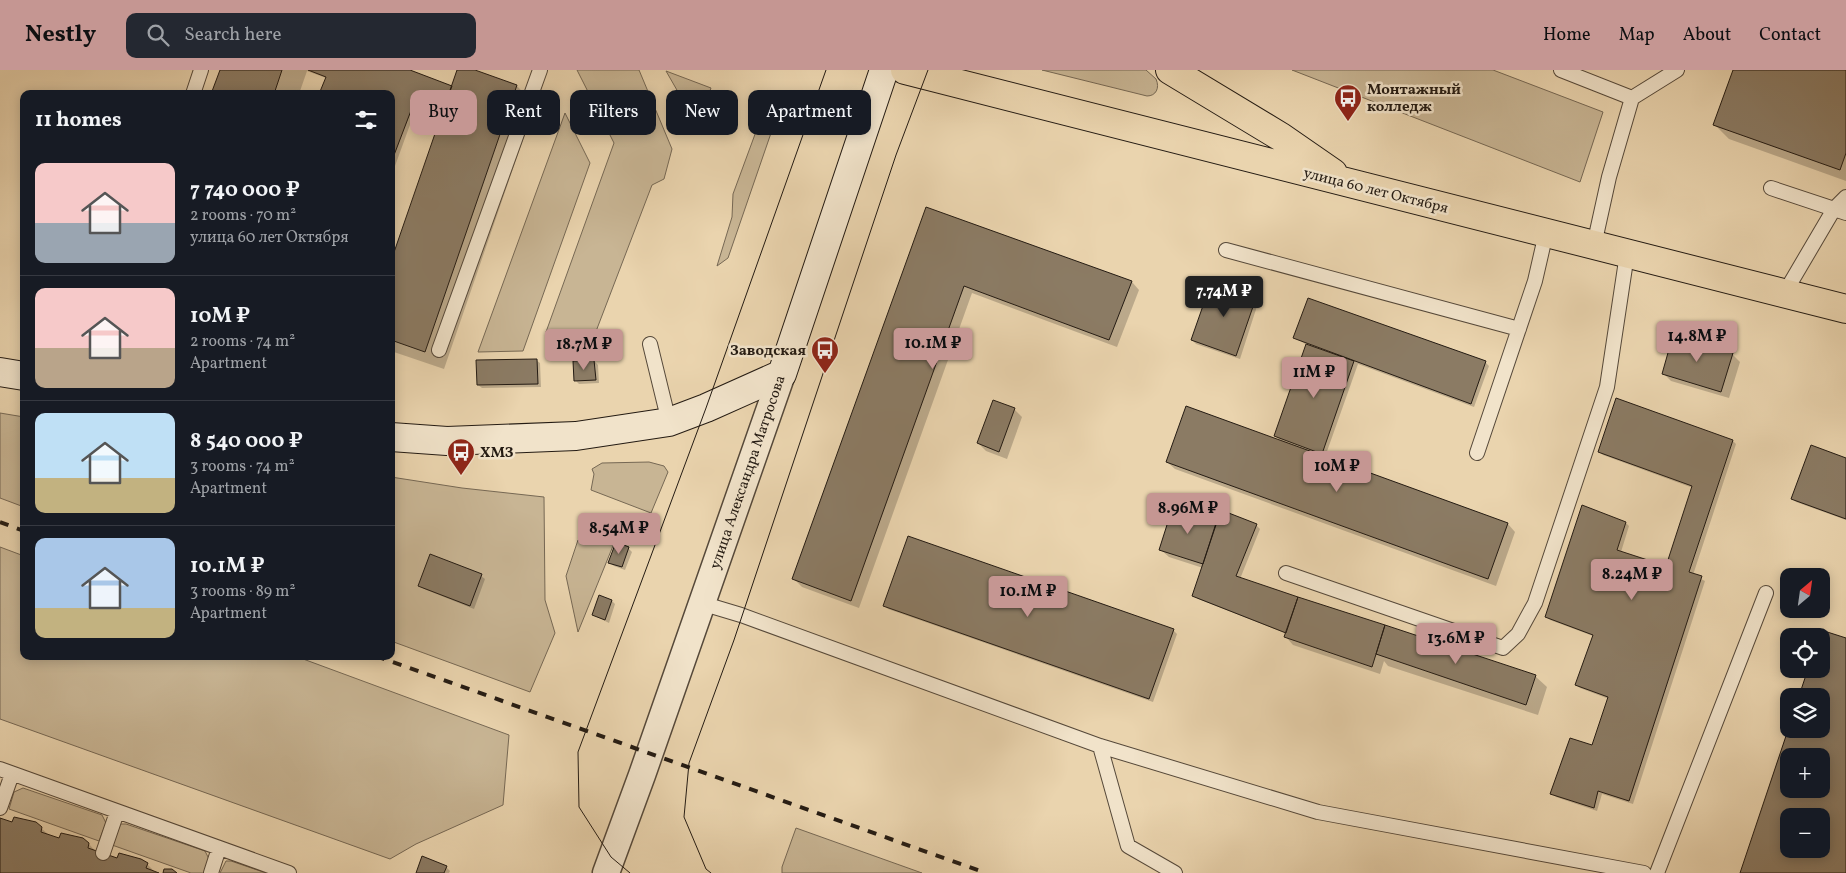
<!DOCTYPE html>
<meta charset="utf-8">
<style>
:root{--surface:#171b24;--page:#242831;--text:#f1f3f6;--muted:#9ea1a6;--line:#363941;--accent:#c59692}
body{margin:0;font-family:Vollkorn,serif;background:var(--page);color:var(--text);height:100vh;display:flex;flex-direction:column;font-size:19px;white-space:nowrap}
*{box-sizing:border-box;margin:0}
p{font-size:16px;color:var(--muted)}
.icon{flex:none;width:28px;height:28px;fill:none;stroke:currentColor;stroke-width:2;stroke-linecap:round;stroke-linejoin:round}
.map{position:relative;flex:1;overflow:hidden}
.side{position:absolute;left:20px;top:20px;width:375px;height:570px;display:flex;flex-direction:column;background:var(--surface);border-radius:10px;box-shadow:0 2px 12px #0003}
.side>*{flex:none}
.guide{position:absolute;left:410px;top:20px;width:475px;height:45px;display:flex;gap:10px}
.needle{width:32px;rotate:29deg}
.buttons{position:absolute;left:1780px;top:498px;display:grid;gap:10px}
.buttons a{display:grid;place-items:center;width:50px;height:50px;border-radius:10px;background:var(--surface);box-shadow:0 2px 12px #0003;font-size:25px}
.price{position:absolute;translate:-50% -42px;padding:0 11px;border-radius:5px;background:var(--accent);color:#111;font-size:16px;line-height:32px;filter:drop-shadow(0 1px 2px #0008)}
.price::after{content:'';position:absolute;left:50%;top:30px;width:15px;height:11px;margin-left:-8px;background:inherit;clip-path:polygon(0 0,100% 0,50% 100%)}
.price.active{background:#222;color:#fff}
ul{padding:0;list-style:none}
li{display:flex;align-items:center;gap:15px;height:125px;padding:0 15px}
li+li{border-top:1px solid var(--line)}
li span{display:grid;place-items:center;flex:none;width:140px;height:100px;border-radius:10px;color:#555}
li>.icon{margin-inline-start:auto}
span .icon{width:60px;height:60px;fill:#fffc;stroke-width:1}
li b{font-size:21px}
h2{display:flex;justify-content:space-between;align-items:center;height:60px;padding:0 15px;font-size:21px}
.pill{padding:0 18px;border-radius:10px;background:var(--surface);box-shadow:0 2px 12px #0003;font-size:18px;line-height:45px}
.pill.active{background:var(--accent);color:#111}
header{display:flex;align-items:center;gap:30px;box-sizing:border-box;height:70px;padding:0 25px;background:var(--accent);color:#111}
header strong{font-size:24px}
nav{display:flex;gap:28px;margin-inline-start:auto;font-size:18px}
.search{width:350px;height:45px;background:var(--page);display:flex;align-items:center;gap:12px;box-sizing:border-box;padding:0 18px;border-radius:10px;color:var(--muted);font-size:19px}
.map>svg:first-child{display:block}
.green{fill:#c8b594;stroke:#766854}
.shadow{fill:#0003;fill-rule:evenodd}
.building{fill:#8b7b64;stroke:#241b13;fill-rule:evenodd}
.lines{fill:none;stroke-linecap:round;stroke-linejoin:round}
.service-casing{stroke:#56493a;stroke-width:16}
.minor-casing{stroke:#56493a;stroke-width:29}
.secondary-casing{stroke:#241b13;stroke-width:30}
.primary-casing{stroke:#241b13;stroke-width:30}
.service{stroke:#f1e3ca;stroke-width:14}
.minor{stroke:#f1e3ca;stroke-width:26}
.secondary{stroke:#f1e3ca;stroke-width:28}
.primary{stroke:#ead4ae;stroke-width:28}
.tram{stroke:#241b13;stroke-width:1}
.rail{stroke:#241b13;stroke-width:4;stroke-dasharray:9 9;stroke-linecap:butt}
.labels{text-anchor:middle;stroke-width:5;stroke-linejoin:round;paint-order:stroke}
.poi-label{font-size:15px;font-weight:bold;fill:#241b13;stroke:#f1e3ca;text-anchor:start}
.street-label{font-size:15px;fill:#241b13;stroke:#f1e3ca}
</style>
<header>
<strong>Nestly</strong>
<div class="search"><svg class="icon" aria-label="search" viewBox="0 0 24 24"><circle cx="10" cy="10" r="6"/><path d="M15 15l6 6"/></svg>Search here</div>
<nav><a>Home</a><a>Map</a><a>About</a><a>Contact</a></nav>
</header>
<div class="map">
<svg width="1846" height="803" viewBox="0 0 1846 803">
<rect width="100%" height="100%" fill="#ead4ae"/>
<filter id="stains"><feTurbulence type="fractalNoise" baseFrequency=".004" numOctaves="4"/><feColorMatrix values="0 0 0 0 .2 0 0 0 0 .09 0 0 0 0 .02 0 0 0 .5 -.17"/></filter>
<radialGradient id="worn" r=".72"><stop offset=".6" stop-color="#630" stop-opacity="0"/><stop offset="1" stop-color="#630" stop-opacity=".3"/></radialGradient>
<path class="green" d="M577,0H639L672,79L664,109L652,115L590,277L546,262L614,73Z
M1042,0H1146L1156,9C1160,18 1156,26 1147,26Z
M1292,0H1493L1603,42L1580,112Z
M666,1L711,18L697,55Z
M768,29L781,34L728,188L717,196L732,147L733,124Z
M565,43L590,93L523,281L478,282Z
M0,343L24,347V437L0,428Z
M649,392L664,396L668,402L651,443L591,420L594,404L592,399L602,393Z
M391,407L462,418L544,427L545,530L555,563L530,622L391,571Z
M594,458L617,466L578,562L566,506L578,470L588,473Z
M0,477L24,486V586H295L509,665L503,735L416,774L390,789L0,649Z
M23,718L102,745L106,753L99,771L9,739L14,722Z
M121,754H126L205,781L209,789L204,803H191L112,775L117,758Z
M796,758L922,803H782V797Z
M226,791H231L266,803H220Z"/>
<path class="shadow" d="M221,0H406L453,17L459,0H471L517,16L535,35L444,299L391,281V195L441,50L415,41L391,107V24L326,8L307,1L299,24H212Z
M1734,0H1846V111L1729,69L1715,55Z
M927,138L1132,212L1139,220L1117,277L972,223L859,538L802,517L794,509Z
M1256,226L1259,230L1240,289L1196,274L1192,270Z
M1295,268L1485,292L1489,296L1474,337L1358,294L1325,387L1508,454L1515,462L1496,516L1175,399L1167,392L1281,371L1275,366L1307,275Z
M1732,284L1740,292L1729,328L1671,311L1663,303Z
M536,290L540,293L541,317L482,318L478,315Z
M594,291L598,295L599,313L579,314L575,310Z
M994,332L1015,340L1022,347L1007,389L986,381L978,373Z
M1733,371L1736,374L1693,505L1705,511L1633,734L1602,724L1597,741L1556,727L1552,723L1593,677L1609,629L1580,618L1576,615L1593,566L1550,550L1546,546L1626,453L1629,456L1621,482L1666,498L1693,418L1603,385L1599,382Z
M1846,389V450L1796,432L1792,428Z
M1216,451L1256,455L1260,459L1240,509L1535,606L1547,617L1538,645L1388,596L1384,591L1380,604L1293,575L1286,567L1287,564L1198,529L1194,525L1203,498L1169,487L1161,480Z
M628,478L632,482L625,500L614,496L610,493Z
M481,506L485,509L474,539L424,519L420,516Z
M612,531L615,534L609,553L593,545Z
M885,536L1173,560L1177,564L1153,632L888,539Z
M1822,561L1846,570V803H1741L1789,659H1821V626H1800L1809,599H1821ZM1789,686H1821V719H1789ZM1789,746H1821V779H1789Z
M0,749L41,758L50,766L60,770L62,764L68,765L89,774L97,783L118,790L120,784L126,785L147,794L156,803H0Z
M446,797L450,801L449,803H417Z"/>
<path class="building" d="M220,0H282L274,24H211Z
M308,0H410L452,16L440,48L412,38L391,93V24H319L326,7Z
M457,0H475L517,15L425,282L391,270V191Z
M1733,0H1846V83L1840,100L1713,55Z
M926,137L1132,211L1109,270L964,216L851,531L792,509Z
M1212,210L1257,225L1236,286L1191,270Z
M1308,228L1486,291L1471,334L1293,268Z
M1673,265L1733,283L1721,322L1662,304Z
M1306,274L1354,291L1322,384L1274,366Z
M537,289L538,314L477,315L476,290Z
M594,290L596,310L574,311L573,291Z
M1616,328L1733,370L1689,502L1702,506L1629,731L1598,721L1594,738L1550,724L1570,668L1592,675L1608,627L1575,615L1593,565L1545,547L1582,435L1626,452L1617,480L1666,496L1692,416L1598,382Z
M993,330L1015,338L999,382L977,373Z
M1186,336L1508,453L1488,509L1166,392Z
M1811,375L1846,388V449L1791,429Z
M1173,436L1217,450L1203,494L1159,480Z
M1221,440L1257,454L1236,506L1298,527L1286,563L1192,526Z
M908,466L1174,559L1149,629L883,536Z
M616,472L629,477L622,497L608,493Z
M430,484L482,504L470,536L418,516Z
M599,525L612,530L605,550L592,545Z
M1298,527L1385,555L1372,597L1284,567Z
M1385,555L1536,605L1526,635L1376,584Z
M1821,560L1846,568V803H1740L1789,657V659H1821V626H1799L1808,599H1821V566H1819ZM1789,686H1821V719H1789ZM1789,746H1821V779H1789Z
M14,747L36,752L42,757L41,762L59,768L61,763L83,768L89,773L88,778L117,788L119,783L141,789L148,793L146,798L159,803H0V748L12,752Z
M422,786L447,796L444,803H416Z
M164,799H172L177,803H163Z"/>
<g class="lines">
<g class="service-casing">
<path id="service" d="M1561,0L1632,28
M193,24L201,0
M1771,118L1846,143
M1594,175L1609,107L1632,28L1677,0
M1226,180L1519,259
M1784,224L1834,139L1846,127
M650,274L669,352
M439,280L540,0
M1477,383L1535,211L1546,163
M1286,503L1503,578L1518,564L1535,533L1607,317L1627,184
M701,533L741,545L1100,676L1318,742L1644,803
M1100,676L1128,776L1175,803
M0,699L289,803
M0,738L12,704
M103,783L117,742
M211,803L219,778
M1657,803L1766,523"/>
</g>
<g class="minor-casing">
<path id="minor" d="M606,803L642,705L782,304"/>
</g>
<g class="secondary-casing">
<path id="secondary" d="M0,302L24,306
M391,367L447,371L576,366L669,352L706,338L782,304L884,0"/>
</g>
<g class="primary-casing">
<path id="primary" d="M905,0L1846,239
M1170,0L1281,67L1333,103"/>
</g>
<use href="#service" class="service"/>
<use href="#minor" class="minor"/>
<use href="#secondary" class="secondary"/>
<use href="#primary" class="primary"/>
<path class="tram" d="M630,803L611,787L579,737L578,682L706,338L826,0
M711,803L706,799L684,747L689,693L734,570L896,85L928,0"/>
<path class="rail" d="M0,452L24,461
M376,586L986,803"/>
</g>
<defs>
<g id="bus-pin" transform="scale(1.4375)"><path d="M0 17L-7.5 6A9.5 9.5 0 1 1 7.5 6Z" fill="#8f2418" stroke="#f1e3ca"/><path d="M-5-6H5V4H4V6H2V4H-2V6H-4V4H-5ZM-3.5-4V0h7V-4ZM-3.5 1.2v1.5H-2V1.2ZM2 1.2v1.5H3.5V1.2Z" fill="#fff"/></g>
</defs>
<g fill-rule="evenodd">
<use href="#bus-pin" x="1348" y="28"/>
<use href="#bus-pin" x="825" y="280"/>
<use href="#bus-pin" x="461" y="382"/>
</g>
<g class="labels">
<g class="poi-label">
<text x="1367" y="24">Монтажный<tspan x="1367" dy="17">колледж</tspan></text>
<text x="806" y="285" text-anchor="end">Заводская</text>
<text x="480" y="387">ХМЗ</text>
</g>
<g class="street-label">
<text transform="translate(1376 120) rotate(14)" y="5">улица 60 лет Октября</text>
<text transform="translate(747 402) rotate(-71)" y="5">улица Александра Матросова</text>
</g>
</g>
<rect width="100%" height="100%" filter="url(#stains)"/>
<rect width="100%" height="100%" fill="url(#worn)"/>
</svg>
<div class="buttons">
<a><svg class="needle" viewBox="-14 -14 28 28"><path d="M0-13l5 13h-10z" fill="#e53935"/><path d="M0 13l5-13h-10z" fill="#9ea1a6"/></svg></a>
<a><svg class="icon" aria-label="locate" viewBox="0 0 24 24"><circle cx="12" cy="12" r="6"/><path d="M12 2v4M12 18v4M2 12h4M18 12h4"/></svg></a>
<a><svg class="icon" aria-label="layers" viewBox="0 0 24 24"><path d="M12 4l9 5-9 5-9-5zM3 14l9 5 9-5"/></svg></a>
<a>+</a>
<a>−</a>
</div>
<b class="price active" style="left:1224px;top:248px">7.74M ₽</b>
<b class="price" style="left:1697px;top:293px">14.8M ₽</b>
<b class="price" style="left:933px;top:300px">10.1M ₽</b>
<b class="price" style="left:584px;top:301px">18.7M ₽</b>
<b class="price" style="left:1314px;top:329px">11M ₽</b>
<b class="price" style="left:1337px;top:423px">10M ₽</b>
<b class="price" style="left:1188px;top:465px">8.96M ₽</b>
<b class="price" style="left:619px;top:485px">8.54M ₽</b>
<b class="price" style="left:1632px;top:531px">8.24M ₽</b>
<b class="price" style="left:1028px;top:548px">10.1M ₽</b>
<b class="price" style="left:1456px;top:595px">13.6M ₽</b>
<div class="guide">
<a class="pill active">Buy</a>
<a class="pill">Rent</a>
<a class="pill">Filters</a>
<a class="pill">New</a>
<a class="pill">Apartment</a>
</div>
<section class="side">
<h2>11 homes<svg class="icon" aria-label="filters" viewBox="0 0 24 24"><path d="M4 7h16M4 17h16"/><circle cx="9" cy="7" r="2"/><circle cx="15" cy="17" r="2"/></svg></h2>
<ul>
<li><span style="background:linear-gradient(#f6c9c9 60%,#9aa5b1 0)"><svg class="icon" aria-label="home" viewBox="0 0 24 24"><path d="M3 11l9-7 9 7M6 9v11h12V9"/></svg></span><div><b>7 740 000 ₽</b><p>2 rooms · 70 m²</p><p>улица 60 лет Октября</p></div></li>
<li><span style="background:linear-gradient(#f6c9c9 60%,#b9a48a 0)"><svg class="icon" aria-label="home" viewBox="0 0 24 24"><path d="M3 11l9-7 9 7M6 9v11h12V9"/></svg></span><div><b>10M ₽</b><p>2 rooms · 74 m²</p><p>Apartment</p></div></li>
<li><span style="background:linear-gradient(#bfe0f5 65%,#c2b280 0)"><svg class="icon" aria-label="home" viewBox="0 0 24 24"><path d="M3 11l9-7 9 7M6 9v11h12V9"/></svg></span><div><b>8 540 000 ₽</b><p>3 rooms · 74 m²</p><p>Apartment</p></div></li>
<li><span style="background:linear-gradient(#a9c7e8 70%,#c2b280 0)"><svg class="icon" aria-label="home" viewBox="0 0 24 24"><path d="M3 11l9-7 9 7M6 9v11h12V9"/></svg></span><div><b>10.1M ₽</b><p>3 rooms · 89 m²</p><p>Apartment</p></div></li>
</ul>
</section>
</div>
